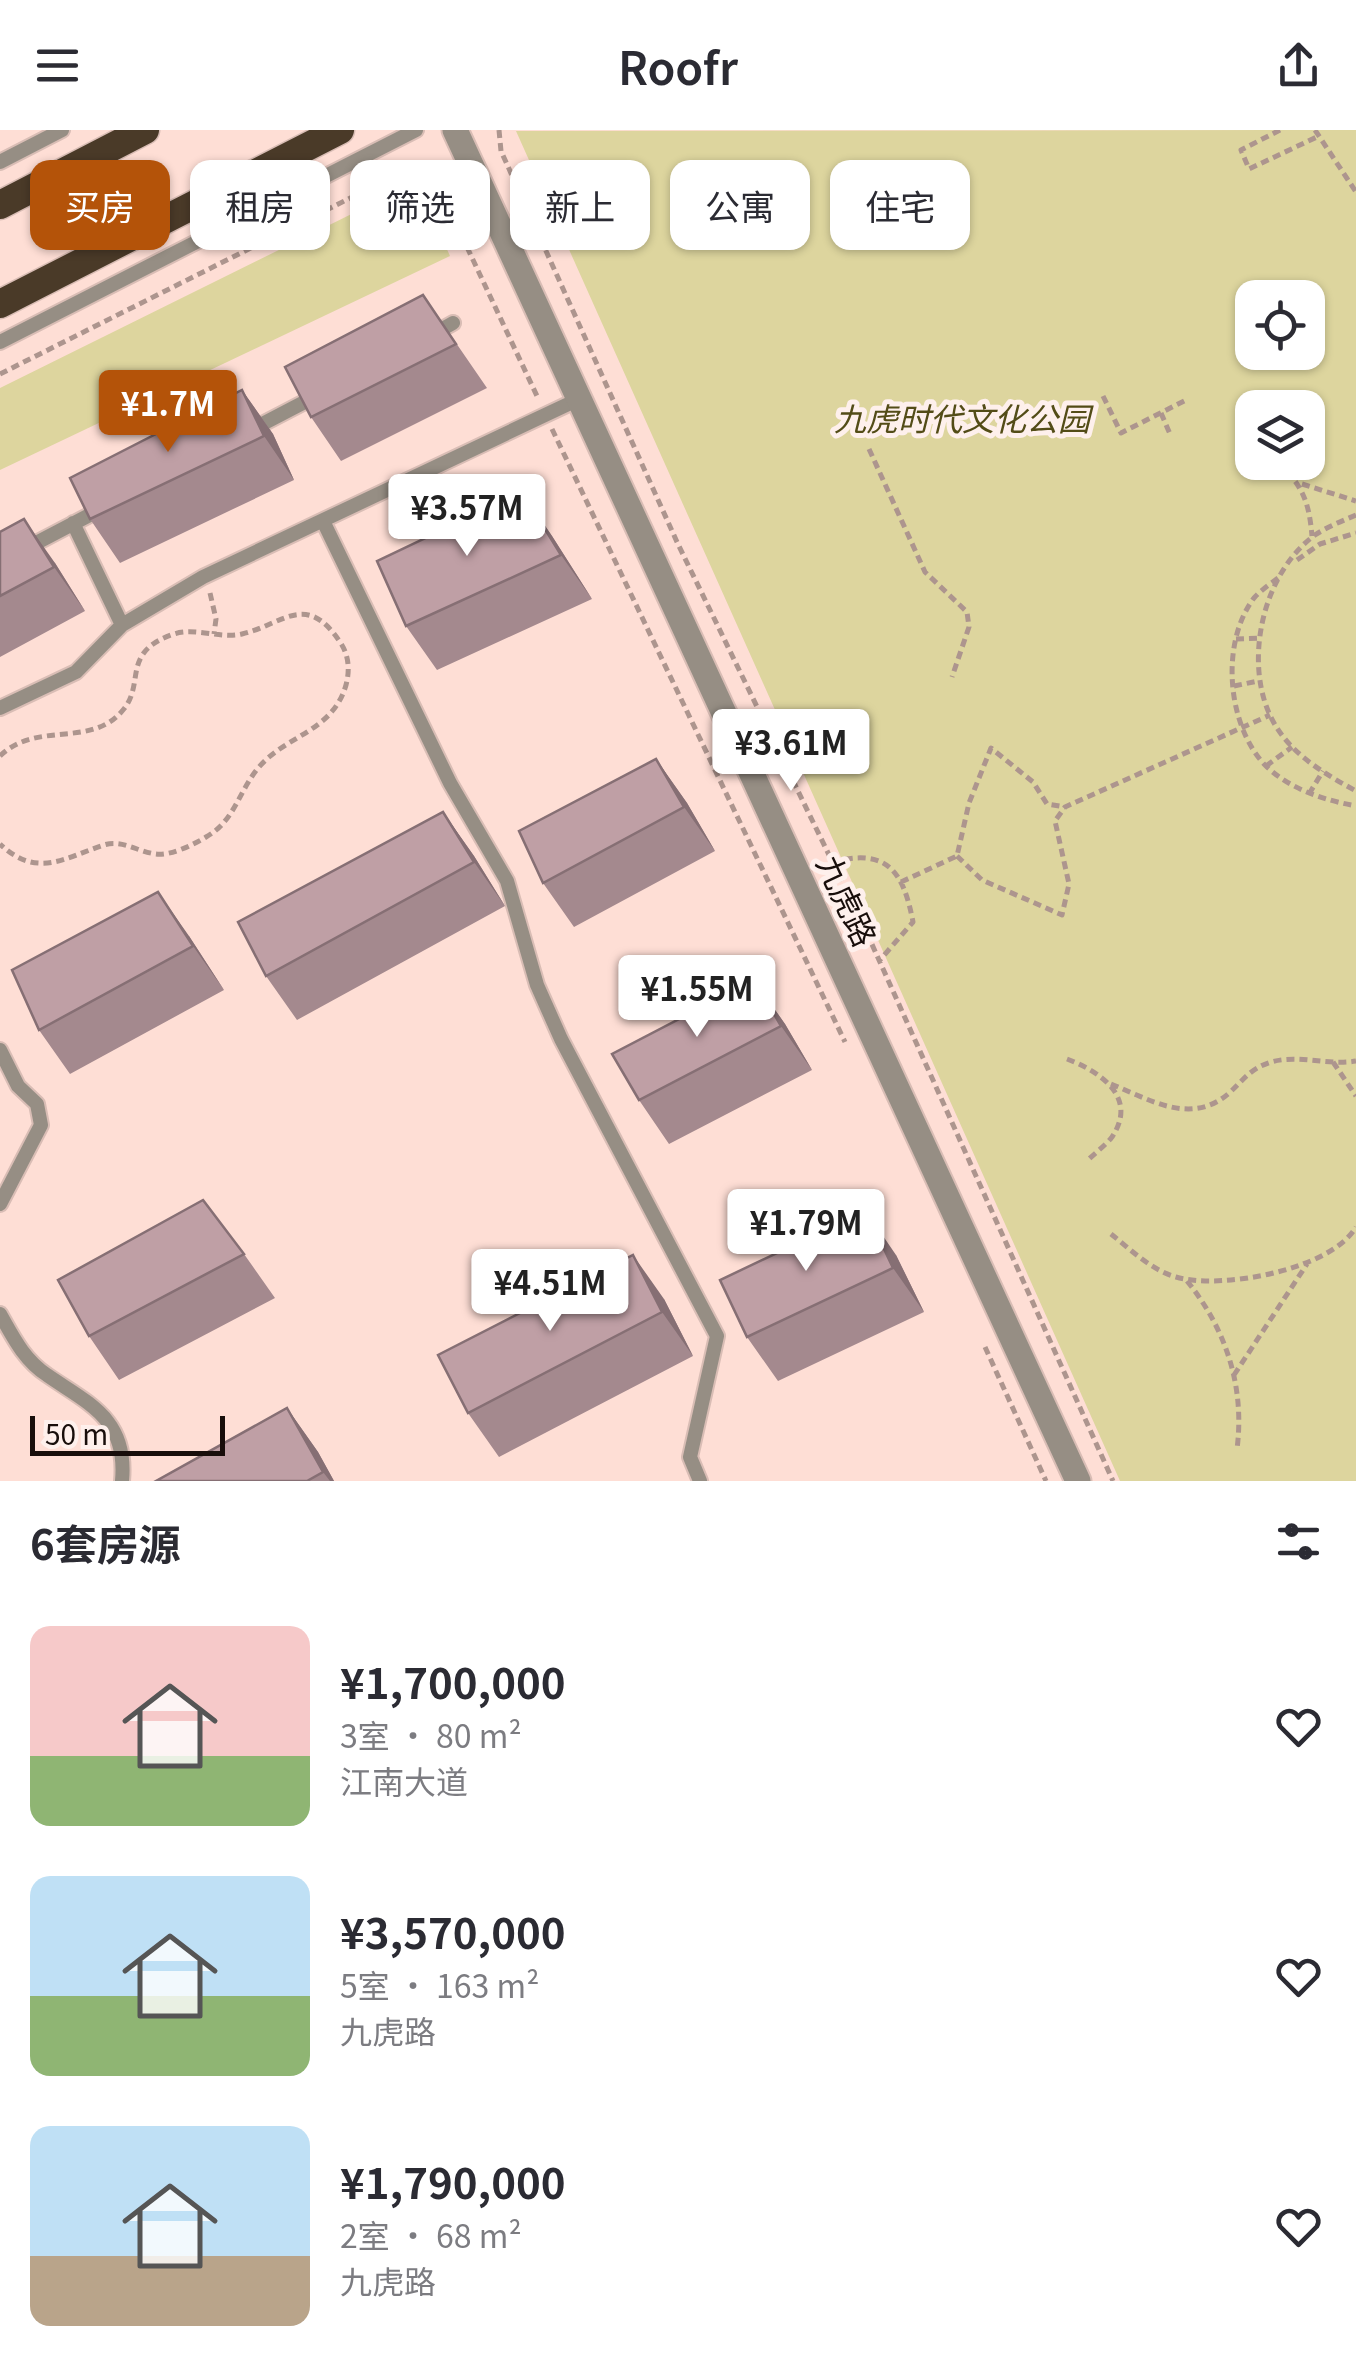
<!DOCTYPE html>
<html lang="zh">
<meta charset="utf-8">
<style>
:root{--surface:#fff;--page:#f2f2f3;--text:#2b2b33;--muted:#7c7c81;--accent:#b45309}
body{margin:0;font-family:Georgia,"Noto Sans SC",serif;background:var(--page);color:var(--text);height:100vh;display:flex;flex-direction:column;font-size:38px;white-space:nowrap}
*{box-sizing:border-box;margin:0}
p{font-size:32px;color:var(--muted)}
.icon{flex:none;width:55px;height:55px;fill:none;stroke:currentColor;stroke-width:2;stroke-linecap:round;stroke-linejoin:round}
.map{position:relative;height:1351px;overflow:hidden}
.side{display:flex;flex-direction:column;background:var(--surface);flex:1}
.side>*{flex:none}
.top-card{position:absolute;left:30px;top:30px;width:1298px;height:90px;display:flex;gap:20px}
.fabs{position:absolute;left:1235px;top:150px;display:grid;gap:20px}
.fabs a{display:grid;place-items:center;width:90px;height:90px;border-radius:20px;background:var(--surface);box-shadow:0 2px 8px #0004;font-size:50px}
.scale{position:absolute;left:30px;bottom:25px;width:195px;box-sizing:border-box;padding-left:10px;border:5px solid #180e0b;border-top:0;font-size:28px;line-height:35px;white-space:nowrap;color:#180e0b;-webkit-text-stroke:8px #fef0ec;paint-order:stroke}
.price{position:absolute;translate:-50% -85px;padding:0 22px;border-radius:10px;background:#fff;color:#222;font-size:32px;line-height:65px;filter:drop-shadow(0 2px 5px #0008)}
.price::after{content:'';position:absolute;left:50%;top:60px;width:30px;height:22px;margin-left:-15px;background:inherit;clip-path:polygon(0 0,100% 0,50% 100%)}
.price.current{background:var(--accent);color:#fff}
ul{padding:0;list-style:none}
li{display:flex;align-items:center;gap:30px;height:250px;padding:0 30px}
li span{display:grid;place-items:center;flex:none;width:280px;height:200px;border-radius:20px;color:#555}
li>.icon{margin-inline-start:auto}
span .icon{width:120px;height:120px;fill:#fffc;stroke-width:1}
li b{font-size:42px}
h2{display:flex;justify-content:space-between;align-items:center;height:120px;padding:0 30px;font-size:42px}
.pill{padding:0 35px;border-radius:20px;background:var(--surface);box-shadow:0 2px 8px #0004;font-size:35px;line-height:90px}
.pill.current{background:var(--accent);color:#fff}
header{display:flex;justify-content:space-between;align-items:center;height:130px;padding:0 30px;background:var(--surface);font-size:45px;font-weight:600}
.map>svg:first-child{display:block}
.green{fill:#ddd59e;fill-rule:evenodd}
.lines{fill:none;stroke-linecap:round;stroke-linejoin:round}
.service-casing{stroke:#d9bdb5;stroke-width:18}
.tertiary-casing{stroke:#d9bdb5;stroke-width:29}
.trunk-casing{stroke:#d9bdb5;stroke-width:31}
.path{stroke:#ad958e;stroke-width:5;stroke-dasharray:8 5;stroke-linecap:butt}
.service{stroke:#968e84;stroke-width:14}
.tertiary{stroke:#968e84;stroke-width:25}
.trunk{stroke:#4a3a28;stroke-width:28}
.wall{fill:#a4898e}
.shaded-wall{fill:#866f74}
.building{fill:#bf9fa5;stroke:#866f74;stroke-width:2.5}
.labels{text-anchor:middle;stroke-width:10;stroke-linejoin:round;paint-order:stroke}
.park-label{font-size:32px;font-style:italic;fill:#534c17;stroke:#fef0ec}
.street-label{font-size:32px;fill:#180e0b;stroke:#fef0ec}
</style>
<header><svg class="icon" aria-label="menu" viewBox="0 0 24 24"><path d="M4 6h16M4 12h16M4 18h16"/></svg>Roofr<svg class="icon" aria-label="share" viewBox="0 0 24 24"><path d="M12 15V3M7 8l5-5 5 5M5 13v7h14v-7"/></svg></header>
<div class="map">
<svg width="1356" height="1351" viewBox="0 0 1356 1351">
<rect width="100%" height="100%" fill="#feded5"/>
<path class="green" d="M1356,0V1351H1120L516,1ZM1252,168H1308V222H1252ZM1252,278H1308V332H1252Z
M394,63L423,66L450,126L0,340V258Z"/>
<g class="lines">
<g class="service-casing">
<path id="service" d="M0,32L62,0
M430,206L453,193
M0,212L416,0
M249,301L318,265
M73,393L122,495
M324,393L450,653L507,751L537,855L561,909L717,1206L690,1327L700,1351
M0,432L101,379
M0,578L76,542L122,495L203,447L579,269
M0,920L18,956L37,974L41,995L0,1074
M0,1184C13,1207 24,1230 47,1245C87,1273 128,1288 122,1351"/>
</g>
<g class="tertiary-casing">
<path id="tertiary" d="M455,0L1078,1351"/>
</g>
<g class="trunk-casing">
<path id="trunk" d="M0,75L145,0
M0,174L340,0"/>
</g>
<path class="path" d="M499,0L501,21L677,412L866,801L1113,1351
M1280,0L1241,20L1249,39L1319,6
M1315,0L1356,62
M0,244L402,42L435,49L537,266
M1103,266L1121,303L1188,269
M1161,283L1170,304
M552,299L845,912
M1241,311L1252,317
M869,319L925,442L967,482L969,497L952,547
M1278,332C1303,356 1309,372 1312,406
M1302,354L1356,371
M1356,385C1342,391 1327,397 1315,405C1261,444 1242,537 1274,593C1292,625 1325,644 1356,661
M1297,430L1320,414L1356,403
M1278,448C1270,454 1260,461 1254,468C1220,513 1227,595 1265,635C1289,659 1324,670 1356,676
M210,463L216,489L214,504
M1236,509L1261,508
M1234,556L1258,551
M0,626C37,590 91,619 123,580C146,553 120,522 174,504C195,497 221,509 242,504C284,494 306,461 340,512C349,525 350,540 346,555C332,604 282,605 255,642C238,665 233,692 206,707C193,715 170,726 156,724C138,722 122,709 104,715C64,728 37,749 0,714
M1266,636L1292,617
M1309,664L1323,641
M957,726L982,750L1062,785L1069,754L1055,691L1065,677L1270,585
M832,732C887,718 903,740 913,792L879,831
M901,752L957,726L969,673L991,618L1033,652L1047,674L1065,677
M1067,929C1099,941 1139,967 1112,1007C1106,1015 1095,1023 1088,1030
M1333,932L1356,966
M1111,954C1149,969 1190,996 1228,964C1243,951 1249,939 1271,932C1299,924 1327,936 1356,931
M1111,1104C1130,1119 1151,1140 1176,1147C1221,1160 1331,1140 1356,1097
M1187,1151C1226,1199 1245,1257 1237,1319
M985,1217L1046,1351
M1234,1245L1307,1134"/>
<use href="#service" class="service"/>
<use href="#tertiary" class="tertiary"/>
<use href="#trunk" class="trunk"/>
</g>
<path class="wall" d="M423,165L487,258L341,331L311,287Z
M242,260L273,304L294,350L120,433L90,389Z
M522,362L552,406L592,469L437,540L406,496Z
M0,402L55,433L85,481L0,527Z
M656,629L687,673L715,721L574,797L543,753Z
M443,682L474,726L505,776L297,890L266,846Z
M189,806L224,860L70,944L39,900Z
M754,850L785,894L812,940L669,1014L639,970Z
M244,1124L275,1168L119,1250L89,1206Z
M896,1125L924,1182L778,1251L747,1207Z
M664,1169L693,1226L499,1327L468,1283Z
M287,1278L318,1322L334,1351H156Z"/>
<path class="shaded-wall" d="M242,260L273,304L294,350L264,306Z
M522,362L552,406L592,469L561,425Z
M24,389L55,433L85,481L54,437Z
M656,629L687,673L715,721L684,677Z
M443,682L474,726L505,776L474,732Z
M158,762L189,806L224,860L193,816Z
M754,850L785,894L812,940L781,896Z
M866,1081L896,1125L924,1182L893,1138Z
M633,1125L664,1169L693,1226L662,1182Z
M287,1278L318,1322L334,1351H330L323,1342Z"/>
<path class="building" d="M423,165L456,214L311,287L285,237Z
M242,260L264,306L90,389L70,348Z
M522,362L561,425L406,496L377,431Z
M24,389L54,437L0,466V402Z
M656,629L684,677L543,753L519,701Z
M443,682L474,732L266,846L238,792Z
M158,762L193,816L39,900L12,840Z
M754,850L781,896L639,970L612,924Z
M203,1070L244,1124L89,1206L58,1150Z
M866,1081L893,1138L747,1207L720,1150Z
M633,1125L662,1182L468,1283L438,1225Z
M287,1278L323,1342L307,1351H156Z"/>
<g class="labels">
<g class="park-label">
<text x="962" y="301">九虎时代文化公园</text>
</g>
<g class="street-label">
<text transform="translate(846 771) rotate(65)" y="11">九虎路</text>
</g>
</g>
</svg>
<div class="fabs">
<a><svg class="icon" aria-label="locate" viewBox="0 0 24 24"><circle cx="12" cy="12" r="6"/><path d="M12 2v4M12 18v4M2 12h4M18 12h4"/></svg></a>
<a><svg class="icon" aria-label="layers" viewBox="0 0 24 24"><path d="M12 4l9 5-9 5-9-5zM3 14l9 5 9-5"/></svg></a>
</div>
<div class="scale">50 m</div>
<b class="price current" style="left:168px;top:325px">¥1.7M</b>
<b class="price" style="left:467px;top:429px">¥3.57M</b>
<b class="price" style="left:791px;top:664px">¥3.61M</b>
<b class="price" style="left:697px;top:910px">¥1.55M</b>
<b class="price" style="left:806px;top:1144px">¥1.79M</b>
<b class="price" style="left:550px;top:1204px">¥4.51M</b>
<div class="top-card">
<a class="pill current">买房</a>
<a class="pill">租房</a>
<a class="pill">筛选</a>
<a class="pill">新上</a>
<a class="pill">公寓</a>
<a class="pill">住宅</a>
</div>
</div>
<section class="side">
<h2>6套房源<svg class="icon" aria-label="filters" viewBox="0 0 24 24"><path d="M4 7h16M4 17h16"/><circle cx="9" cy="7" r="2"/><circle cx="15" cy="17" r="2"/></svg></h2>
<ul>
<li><span style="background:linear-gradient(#f6c9c9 65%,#8fb573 0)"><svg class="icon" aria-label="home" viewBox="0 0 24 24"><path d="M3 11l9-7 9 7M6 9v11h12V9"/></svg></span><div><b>¥1,700,000</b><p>3室 · 80 m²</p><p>江南大道</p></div><svg class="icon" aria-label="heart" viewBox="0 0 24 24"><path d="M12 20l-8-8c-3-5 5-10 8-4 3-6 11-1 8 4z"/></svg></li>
<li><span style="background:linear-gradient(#bfe0f5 60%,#8fb573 0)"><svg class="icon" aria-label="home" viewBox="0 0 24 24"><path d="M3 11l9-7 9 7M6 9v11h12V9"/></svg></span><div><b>¥3,570,000</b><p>5室 · 163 m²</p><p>九虎路</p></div><svg class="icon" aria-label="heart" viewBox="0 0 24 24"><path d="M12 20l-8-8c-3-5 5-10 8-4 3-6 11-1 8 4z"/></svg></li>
<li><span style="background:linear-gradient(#bfe0f5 65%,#b9a48a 0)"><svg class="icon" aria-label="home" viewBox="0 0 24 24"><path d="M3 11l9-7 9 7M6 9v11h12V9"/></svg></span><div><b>¥1,790,000</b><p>2室 · 68 m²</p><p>九虎路</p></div><svg class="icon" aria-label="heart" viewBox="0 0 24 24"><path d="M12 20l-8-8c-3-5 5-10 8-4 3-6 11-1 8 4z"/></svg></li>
</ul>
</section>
